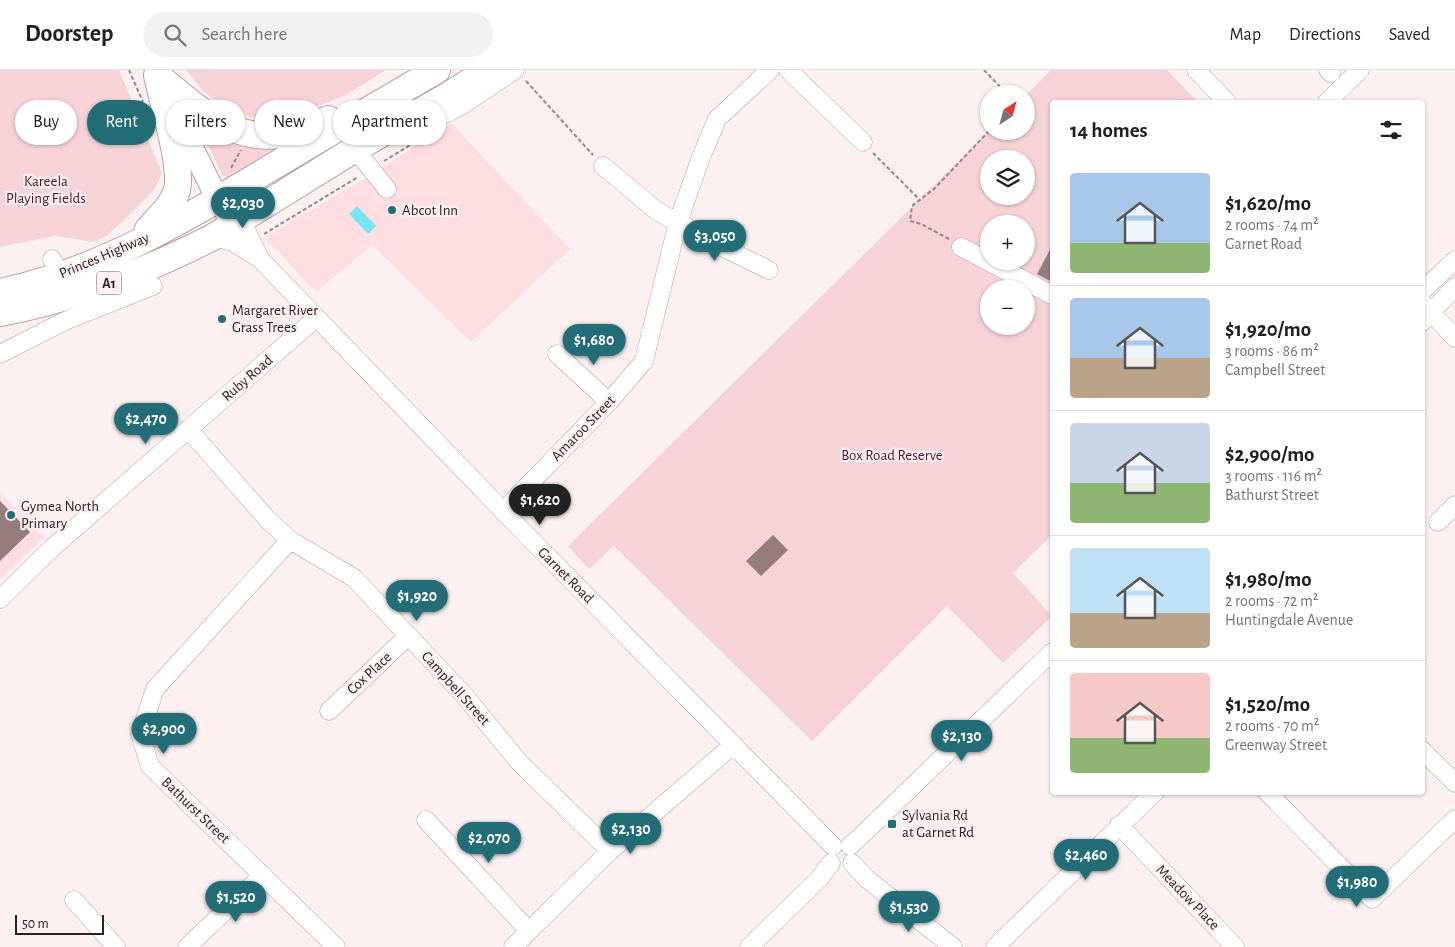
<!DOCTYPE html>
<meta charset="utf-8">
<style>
:root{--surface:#fff;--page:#f2f2f2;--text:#202124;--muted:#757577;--line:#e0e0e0;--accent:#236d76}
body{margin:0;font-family:"Alegreya Sans",sans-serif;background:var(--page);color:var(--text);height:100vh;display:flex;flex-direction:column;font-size:19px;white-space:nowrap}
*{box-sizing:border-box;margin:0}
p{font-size:16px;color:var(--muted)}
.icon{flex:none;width:28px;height:28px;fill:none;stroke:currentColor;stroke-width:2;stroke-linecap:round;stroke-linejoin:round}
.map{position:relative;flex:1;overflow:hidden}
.sheet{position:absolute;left:1050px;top:30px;width:375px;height:695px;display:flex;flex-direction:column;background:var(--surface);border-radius:5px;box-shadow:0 1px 4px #0004}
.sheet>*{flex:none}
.top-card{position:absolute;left:15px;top:30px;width:475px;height:45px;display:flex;gap:10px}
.needle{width:32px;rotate:36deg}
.fabs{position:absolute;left:980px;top:15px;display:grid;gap:10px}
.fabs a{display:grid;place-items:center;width:55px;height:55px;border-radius:50%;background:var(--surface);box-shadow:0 1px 4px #0004;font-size:25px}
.scale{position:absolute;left:15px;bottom:12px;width:89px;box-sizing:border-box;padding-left:5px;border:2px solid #2c2123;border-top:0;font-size:14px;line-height:18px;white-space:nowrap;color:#2c2123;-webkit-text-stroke:4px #fcf0f1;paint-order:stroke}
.price{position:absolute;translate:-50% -42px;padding:0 11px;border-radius:18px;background:var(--accent);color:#fff;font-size:16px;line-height:32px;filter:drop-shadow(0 1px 2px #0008)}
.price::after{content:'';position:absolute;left:50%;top:30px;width:15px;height:11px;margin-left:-8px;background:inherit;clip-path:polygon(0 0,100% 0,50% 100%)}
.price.current{background:#222;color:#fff}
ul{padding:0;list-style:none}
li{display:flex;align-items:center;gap:15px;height:125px;padding:0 20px}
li+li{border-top:1px solid var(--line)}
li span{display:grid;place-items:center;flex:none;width:140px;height:100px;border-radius:5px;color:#555}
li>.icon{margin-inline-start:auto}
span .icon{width:60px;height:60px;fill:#fffc;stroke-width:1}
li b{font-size:21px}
h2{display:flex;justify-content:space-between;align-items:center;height:60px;padding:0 20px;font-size:21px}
.pill{padding:0 18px;border-radius:22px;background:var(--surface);box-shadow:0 1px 4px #0004;font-size:18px;line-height:45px}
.pill.current{background:var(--accent);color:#fff}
header{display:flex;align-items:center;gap:30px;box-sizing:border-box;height:70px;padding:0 25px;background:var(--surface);border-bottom:1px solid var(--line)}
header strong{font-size:24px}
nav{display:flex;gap:28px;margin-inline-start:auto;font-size:18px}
.search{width:350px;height:45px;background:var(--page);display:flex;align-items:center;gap:12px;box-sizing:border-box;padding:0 18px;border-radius:28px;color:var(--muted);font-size:19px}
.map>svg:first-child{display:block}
.built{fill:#fedee1}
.green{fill:#f6d3d7;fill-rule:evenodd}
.water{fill:#79e5f4}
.building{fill:#977c7e}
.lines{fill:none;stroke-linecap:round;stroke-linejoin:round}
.minor-casing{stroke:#bca0a3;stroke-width:19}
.major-casing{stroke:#bca0a3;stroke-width:24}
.highway-casing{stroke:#bca0a3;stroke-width:28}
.path{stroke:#938789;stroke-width:2;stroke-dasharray:4 2.5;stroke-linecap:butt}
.minor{stroke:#fff;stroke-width:18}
.major{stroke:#fff;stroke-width:22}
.highway{stroke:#fff;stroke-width:26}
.poi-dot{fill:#236d76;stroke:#fcf0f1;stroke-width:2}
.labels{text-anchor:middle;stroke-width:4.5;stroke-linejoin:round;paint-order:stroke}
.shield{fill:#fcf0f1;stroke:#6a5f61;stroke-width:1}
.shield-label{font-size:14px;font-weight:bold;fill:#2c2123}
.park-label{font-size:15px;fill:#5a1123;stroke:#fcf0f1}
.poi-label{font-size:15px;fill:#2c2123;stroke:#fcf0f1;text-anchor:start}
.street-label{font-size:15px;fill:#2c2123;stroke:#fcf0f1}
</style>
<header>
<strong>Doorstep</strong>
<div class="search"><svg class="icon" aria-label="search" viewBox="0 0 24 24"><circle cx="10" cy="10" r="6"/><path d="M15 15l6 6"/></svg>Search here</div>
<nav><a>Map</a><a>Directions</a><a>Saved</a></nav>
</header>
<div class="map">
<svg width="1455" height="877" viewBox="0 0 1455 877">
<rect width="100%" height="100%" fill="#fcf0f1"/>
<path class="built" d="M451,53L570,179L471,272L372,175L316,222L268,171L267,166L366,108Z
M0,423L44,467L0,510Z"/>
<path class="green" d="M0,0H119L162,103L154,120L120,154L105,167L93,172L55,166L0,177Z
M186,0H386L346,25L284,50L272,51L251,47L235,42L219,33L205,23Z
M1051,0H1167L1198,32H1052V465L1013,503L1052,546L1003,593L947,536L812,671L614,476L589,499L568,476L989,61H1026V25ZM989,89H1026V126H989ZM989,154H1026V191H989ZM989,219H1026V256H989Z
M200,53L217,66L236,73L288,75L226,109L225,106H223L201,60Z"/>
<path class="water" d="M357,136L376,156L368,164L349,144Z"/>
<path class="building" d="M1052,176V212L1037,204Z
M0,431L30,462L0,491Z
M773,465L788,480L761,506L746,491Z"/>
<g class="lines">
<g class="minor-casing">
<path id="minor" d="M788,0L863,72
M1196,0L1227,32
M1328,0L1331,3
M1327,32L1360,0
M429,37L441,46L461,36L515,0
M355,79L387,119
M603,96L657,141L724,178L769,200
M245,147C244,163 254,174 260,189
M213,167L233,172L260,189L503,441L833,776
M961,177L1052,225
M52,189L60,205
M1422,221L1455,190
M1423,234L1455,268
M1422,252L1455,217
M0,284L65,251L153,216
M557,284L609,332
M188,359L268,450L290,470L354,508L464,625L518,691L610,781
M503,441L609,332L644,291L678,152L700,90L717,49L770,0
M1438,452L1455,435
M290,470L155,619L140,664L150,696L336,877
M0,529L52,478L316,248
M329,641L408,566
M1422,680L1455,713
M1267,722L1372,829L1455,749
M426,750L528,860
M1119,755L1235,877
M850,776L864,763L1052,582
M852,793L867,809L953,877
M74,830L116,877
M187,877L263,805
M513,877L610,781L733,675
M749,877L819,809L831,793
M995,877L1155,722"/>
</g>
<g class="major-casing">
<path id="major" d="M171,35L211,116L233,154"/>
</g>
<g class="highway-casing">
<path id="highway" d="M157,5C214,53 252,88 328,49
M147,161C158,147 172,137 177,120C183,97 162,31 157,5
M0,222C97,202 184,150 267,100C324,66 380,33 437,0
M0,243C75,229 145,202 213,167L355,79L449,25L488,0"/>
</g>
<path class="path" d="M129,0L143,32
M984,0L1007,24
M526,11L593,85
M873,83L919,129
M384,91L435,60
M231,98L241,80
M264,164L358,107
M949,169L921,154L910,151L912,136L935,118L989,61"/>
<use href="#minor" class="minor"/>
<use href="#major" class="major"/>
<use href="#highway" class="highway"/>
</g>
<g class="poi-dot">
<circle cx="392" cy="140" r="5"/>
<circle cx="222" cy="249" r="5"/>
<circle cx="11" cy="445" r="5"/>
<rect x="887" y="749" width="10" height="10" rx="2.5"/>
</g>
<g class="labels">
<rect class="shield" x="96.5" y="201.5" width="25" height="23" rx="4"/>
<g class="shield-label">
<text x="109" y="218">A1</text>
</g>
<g class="park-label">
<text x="46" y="116">Kareela<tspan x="46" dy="17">Playing Fields</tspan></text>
<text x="892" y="390">Box Road Reserve</text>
</g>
<g class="poi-label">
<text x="402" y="145">Abcot Inn</text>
<text x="232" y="245">Margaret River<tspan x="232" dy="17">Grass Trees</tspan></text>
<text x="21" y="441">Gymea North<tspan x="21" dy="17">Primary</tspan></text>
<text x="902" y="750">Sylvania Rd<tspan x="902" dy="17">at Garnet Rd</tspan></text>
</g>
<g class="street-label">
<text transform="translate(104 185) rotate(-23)" y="5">Princes Highway</text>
<text transform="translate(247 308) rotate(-41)" y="5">Ruby Road</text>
<text transform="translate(583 358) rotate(-46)" y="5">Amaroo Street</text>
<text transform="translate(566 505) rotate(45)" y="5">Garnet Road</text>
<text transform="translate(369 603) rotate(-43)" y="5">Cox Place</text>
<text transform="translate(456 618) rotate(48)" y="5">Campbell Street</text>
<text transform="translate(196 740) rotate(44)" y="5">Bathurst Street</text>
<text transform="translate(1188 827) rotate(46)" y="5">Meadow Place</text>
</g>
</g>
</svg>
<div class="fabs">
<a><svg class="needle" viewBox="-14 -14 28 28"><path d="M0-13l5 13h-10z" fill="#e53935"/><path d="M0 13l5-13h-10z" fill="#757577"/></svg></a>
<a><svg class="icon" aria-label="layers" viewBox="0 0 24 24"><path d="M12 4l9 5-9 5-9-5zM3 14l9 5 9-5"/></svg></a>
<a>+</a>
<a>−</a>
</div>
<div class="scale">50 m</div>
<b class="price" style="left:243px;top:159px">$2,030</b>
<b class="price" style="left:715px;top:192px">$3,050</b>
<b class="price" style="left:594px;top:296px">$1,680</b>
<b class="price" style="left:146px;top:375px">$2,470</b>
<b class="price current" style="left:540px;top:456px">$1,620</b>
<b class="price" style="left:417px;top:552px">$1,920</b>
<b class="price" style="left:164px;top:685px">$2,900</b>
<b class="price" style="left:962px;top:692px">$2,130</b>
<b class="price" style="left:631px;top:785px">$2,130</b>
<b class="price" style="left:489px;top:794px">$2,070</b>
<b class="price" style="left:1086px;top:811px">$2,460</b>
<b class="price" style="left:1357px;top:838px">$1,980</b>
<b class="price" style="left:236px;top:853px">$1,520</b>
<b class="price" style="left:909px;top:863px">$1,530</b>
<div class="top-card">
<a class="pill">Buy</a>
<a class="pill current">Rent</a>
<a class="pill">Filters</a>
<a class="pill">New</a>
<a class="pill">Apartment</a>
</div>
<section class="sheet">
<h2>14 homes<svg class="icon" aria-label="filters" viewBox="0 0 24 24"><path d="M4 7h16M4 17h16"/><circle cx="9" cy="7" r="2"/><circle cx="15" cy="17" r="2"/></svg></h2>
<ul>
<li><span style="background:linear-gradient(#a9c7e8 70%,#8fb573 0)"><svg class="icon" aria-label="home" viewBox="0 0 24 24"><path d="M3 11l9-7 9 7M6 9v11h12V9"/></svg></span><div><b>$1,620/mo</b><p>2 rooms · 74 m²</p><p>Garnet Road</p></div></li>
<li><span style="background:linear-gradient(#a9c7e8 60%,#b9a48a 0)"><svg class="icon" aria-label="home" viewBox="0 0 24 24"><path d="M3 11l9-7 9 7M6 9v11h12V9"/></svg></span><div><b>$1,920/mo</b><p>3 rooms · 86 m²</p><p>Campbell Street</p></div></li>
<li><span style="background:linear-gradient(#c9d6e8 60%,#8fb573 0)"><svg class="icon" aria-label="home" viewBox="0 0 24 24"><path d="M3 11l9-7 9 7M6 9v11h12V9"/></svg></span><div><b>$2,900/mo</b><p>3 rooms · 116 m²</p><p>Bathurst Street</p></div></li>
<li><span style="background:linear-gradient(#bfe0f5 65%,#b9a48a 0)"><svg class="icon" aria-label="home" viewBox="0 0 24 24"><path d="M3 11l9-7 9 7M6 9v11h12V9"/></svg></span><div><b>$1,980/mo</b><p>2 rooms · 72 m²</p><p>Huntingdale Avenue</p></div></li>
<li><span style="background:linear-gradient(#f6c9c9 65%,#8fb573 0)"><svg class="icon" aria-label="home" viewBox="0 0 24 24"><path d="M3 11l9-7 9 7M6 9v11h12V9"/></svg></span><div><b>$1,520/mo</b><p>2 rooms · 70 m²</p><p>Greenway Street</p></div></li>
</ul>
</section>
</div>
